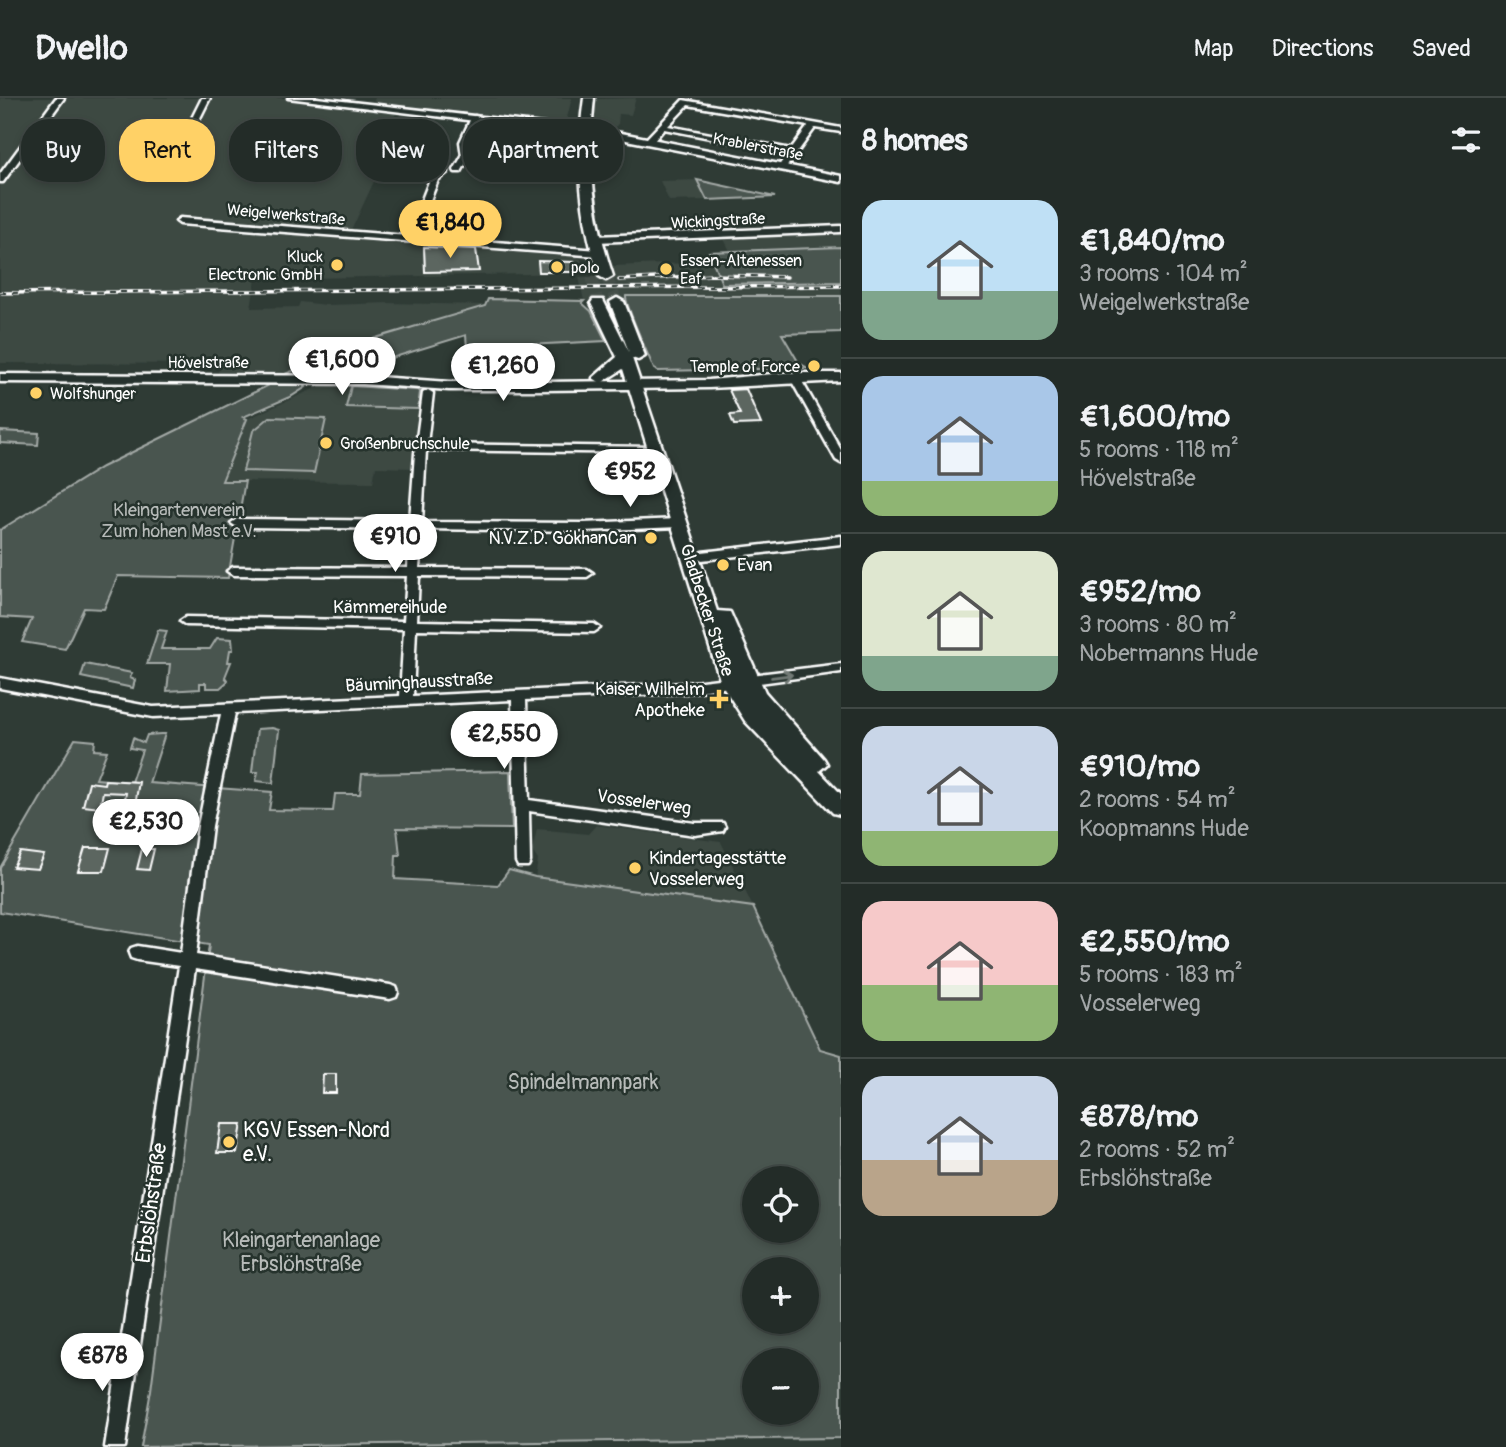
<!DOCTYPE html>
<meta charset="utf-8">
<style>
:root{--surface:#232c28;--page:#2b3430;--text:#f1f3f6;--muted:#a3a7a8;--line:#404845;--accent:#ffd166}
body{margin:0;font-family:Pangolin,sans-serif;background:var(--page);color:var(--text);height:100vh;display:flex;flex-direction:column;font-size:26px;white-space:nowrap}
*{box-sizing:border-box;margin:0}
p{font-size:23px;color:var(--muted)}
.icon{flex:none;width:38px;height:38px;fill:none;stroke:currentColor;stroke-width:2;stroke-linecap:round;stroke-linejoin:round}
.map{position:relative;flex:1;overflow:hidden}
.drawer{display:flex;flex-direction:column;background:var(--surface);width:665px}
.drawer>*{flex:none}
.guide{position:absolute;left:21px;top:21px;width:665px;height:63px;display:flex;gap:14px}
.controls{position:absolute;left:742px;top:1068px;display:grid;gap:14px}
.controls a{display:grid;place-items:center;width:77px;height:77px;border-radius:50%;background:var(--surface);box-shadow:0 4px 10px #0003,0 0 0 2px var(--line);font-size:35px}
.price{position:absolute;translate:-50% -60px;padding:0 16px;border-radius:24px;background:#fff;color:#222;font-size:23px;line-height:46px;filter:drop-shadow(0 2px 4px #0008)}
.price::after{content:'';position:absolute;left:50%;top:42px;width:21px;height:16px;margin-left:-10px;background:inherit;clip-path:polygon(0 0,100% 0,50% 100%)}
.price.on{background:var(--accent);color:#111}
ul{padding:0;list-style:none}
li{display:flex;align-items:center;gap:21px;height:175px;padding:0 21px}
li+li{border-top:2px solid var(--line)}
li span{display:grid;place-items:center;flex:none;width:196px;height:140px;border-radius:21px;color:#555}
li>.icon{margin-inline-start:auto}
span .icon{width:84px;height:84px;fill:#fffc;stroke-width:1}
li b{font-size:30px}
h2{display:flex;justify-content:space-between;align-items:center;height:84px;padding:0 21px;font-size:30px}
.pill{padding:0 24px;border-radius:28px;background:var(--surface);box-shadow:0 4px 10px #0003,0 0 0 2px var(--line);font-size:24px;line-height:63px}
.pill.on{background:var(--accent);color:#111}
header{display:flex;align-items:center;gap:42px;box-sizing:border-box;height:98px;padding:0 35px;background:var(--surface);border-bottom:2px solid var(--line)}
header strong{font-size:33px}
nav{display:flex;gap:38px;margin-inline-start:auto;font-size:24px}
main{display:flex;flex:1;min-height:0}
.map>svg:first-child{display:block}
.built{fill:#3c4842}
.green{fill:#4a544f;stroke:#a4aaa7;stroke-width:2;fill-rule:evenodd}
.building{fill:#5b6661;stroke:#fff;stroke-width:2}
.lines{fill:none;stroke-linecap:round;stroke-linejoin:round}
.primary-tunnel{stroke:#444f49;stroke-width:12;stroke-dasharray:12 6;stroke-linecap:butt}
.minor-casing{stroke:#fff;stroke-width:5}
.tertiary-casing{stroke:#fff;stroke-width:5}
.secondary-casing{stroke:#fff;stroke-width:5}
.primary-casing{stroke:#fff;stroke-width:5}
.minor{fill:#26332d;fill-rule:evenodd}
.tertiary{fill:#26332d;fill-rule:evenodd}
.secondary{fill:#26332d;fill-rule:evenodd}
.primary{fill:#26332d;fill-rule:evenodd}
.rail-casing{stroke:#fff;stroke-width:3.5}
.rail{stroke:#26332d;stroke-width:2;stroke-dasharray:6;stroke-linecap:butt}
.oneway{stroke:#727a76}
.poi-dot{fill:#ffd166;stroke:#26332d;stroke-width:2.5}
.labels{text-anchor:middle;stroke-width:5;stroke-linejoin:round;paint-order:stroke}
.far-street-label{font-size:16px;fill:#fff;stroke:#26332d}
.far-poi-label{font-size:16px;fill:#fff;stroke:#26332d;text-anchor:start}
.park-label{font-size:18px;fill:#b7bbb9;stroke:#26332d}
.poi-label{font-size:18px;fill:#fff;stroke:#26332d;text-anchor:end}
.street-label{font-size:18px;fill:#fff;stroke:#26332d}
.near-park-label{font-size:21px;fill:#b7bbb9;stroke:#26332d}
.near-poi-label{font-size:21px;fill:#fff;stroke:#26332d;text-anchor:start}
.near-street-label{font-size:21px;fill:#fff;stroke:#26332d}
</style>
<header>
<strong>Dwello</strong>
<nav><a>Map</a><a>Directions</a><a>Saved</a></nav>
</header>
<main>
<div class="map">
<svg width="841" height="1349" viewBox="0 0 841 1349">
<rect width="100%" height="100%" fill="#2f3b35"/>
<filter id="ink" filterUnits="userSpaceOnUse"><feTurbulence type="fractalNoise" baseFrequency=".0143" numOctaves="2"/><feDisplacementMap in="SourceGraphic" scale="14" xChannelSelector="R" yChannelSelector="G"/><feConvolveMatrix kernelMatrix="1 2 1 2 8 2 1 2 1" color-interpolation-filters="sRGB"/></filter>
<g filter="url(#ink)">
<path class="built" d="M0,0H289L396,14L377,77L350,135L575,158L581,161L584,175L256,181L251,210L298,209L300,204L327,207L388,205L485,207L379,239L285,276L215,280L222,266L0,265Z
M375,0H572L566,24H559L370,10Z
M636,0L631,17L619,16L618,26L612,32L592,28L596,1Z
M697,82L707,102L669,103L660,83Z
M841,134V215L584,203L579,179H616L612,168L714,164L709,154L730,153L723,139Z
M320,288H351L347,309L418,311L411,370L376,369L373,384L222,383L247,321Z
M596,727L721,744L753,809L535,779L538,762L532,753L537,731L588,736Z"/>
<path class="green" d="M697,82L775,99L707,102Z
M841,149V184L722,186L709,154Z
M626,198H841V234L782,236L799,265L808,270L658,273L654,271C649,258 624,205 626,198Z
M488,201L584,203L582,205L591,213L606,243L467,250L466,237L333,278L285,276L379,239L485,208Z
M303,286L306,289L292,298L243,319L247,321L222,383H245L228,480L118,478L104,511L84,510L65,551L22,544L32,521L0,519V432L102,369L269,287Z
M351,288L417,292L420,294L418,311L346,309Z
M270,319L326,321L314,375L243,373L253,333Z
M0,333L39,335L38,347L0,345Z
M158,532L167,533L161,551H210L217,540L232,541L233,552H230L228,564H231L225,579L228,583L220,590H206V585H200V591L167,593L170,566H147Z
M85,566L132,575L130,580L135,582L133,590L81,579Z
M272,630L279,632L273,685L256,683L258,674H252L257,631Z
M161,636H165L149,685L272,694L269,712L333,713L335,696H360L362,676L510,673L512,731L397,730L400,757H396L395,781L498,787L509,772L535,779L753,809L820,951L841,957V1340L141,1349L151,1292L209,847L0,814V770L75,641L95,643L94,652L107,653L96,681L131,684L142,652L130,650L133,640L144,645L147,637ZM754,1080H807V1132H754ZM754,1171H807V1223H754ZM754,1262H807V1314H754Z"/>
<path class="building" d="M424,149L476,151L479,173L425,174Z
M538,163L575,164L576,174H539Z
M746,291L761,326L734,327L730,317L740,316L729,292Z
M105,682L139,684L134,713H123L126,695L103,694L100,710L83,708L89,684L104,686Z
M85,750H110L104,773H78Z
M142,751H154L149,772L137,771Z
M20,754L44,757L38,771L13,769Z
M323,976H336V995H322Z
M221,1026H242L237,1055H217Z"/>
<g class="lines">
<path class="primary-tunnel" d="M606,178L617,204
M592,179L598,205"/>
<g class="minor-casing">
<path id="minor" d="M56,0H64L3,84H0V76Z
M202,0H210L175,70L168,72L167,70Z
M683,2L841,30V34L815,30L785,71H782L778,69L788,55L664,31L653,44H647V40ZM688,7L808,28L791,51L668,28Z
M475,18L479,20L468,44L470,58L461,74H455L454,72L462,58L460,44L471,20Z
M441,72L448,74L438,82L416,138L599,152L603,155L599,158L180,126L176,123L180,120L408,138L430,81Z
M841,128V134L596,144L592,141L596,138Z
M795,277L800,280L841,352V365L836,362L790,280Z
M428,292L433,295L427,346L655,349L660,352L655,355L426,352L422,424L583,425L679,421L685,425L679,429L583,433L422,431L419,470L587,471L593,475L587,479L419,478L417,523L594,526L600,530L594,534L416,531L413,598L685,585L841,566V574L685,595L526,602L529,702L695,725H723L725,729L723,733L695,737L529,713L530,764L528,768H518L516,764L512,602L235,615L212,728L196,857L390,887L396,889L398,894L396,899L390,901L195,871L125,1349H105L179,868L137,862L131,860L129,855L131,850L137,848L181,855L198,728L221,616L153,619L0,590V580L153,609L400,598L404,531L186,527L180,523L186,519L404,523L407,478L233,477L227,473L233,469L408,470L410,431L237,429L231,425L237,421L410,423L415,355L423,295Z
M841,438V446L702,462L696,458L702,454Z"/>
</g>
<g class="tertiary-casing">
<path id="tertiary" d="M288,0H317L621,35L841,78V84L621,41Z"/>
</g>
<g class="secondary-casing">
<path id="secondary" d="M784,275H841V283L709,290L542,292H449L363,286L0,284V276L363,278L449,284H542L709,282Z"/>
</g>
<g class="primary-casing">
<path id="primary" d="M584,0H594C587,62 593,119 613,178L606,182L599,178C580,118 575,62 584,0Z
M617,200L624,204L645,258L638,262L632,260L717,513L730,514L765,594L824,661L827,666L819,673L841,696V717L833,715L745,623L721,585L623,271L601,285L593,280L617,259L591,205L593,202H603L629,254L610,204Z"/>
</g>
<use href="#minor" class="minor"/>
<use href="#tertiary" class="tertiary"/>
<use href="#secondary" class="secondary"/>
<use href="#primary" class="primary"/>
<g class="rail-casing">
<path id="rail" d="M619,182L713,177L787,179
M0,195L841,188"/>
</g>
<use href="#rail" class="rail"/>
</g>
<defs><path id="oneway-shaft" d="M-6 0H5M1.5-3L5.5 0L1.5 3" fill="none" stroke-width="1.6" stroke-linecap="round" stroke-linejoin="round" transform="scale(1.75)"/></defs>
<use class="oneway" href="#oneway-shaft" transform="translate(782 578) rotate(-8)"/>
</g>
<g class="poi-dot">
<circle cx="337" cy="167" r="7"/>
<circle cx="557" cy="169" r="7"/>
<circle cx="666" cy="171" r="7"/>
<circle cx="814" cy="268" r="7"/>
<circle cx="36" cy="295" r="7"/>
<circle cx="326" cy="345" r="7"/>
<circle cx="651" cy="440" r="7"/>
<circle cx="723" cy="467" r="7"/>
<path d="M715.5 590.5h7v7h7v7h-7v7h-7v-7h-7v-7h7z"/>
<circle cx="635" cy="770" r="7"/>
<circle cx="229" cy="1044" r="7"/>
</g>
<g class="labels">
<g class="far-street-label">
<text transform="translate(758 48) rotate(11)" y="6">Krablerstraße</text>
<text transform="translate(286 116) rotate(5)" y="6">Weigelwerkstraße</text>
<text transform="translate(718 122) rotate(-3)" y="6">Wickingstraße</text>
<text x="208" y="270">Hövelstraße</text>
</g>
<g class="far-poi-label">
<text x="323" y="164" text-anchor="end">Kluck<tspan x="323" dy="18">Electronic GmbH</tspan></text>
<text x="680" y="168">Essen-Altenessen<tspan x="680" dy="18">Eaf</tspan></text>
<text x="571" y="175">polo</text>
<text x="800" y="274" text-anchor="end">Temple of Force</text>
<text x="50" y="301">Wolfshunger</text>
<text x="340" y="351">Großenbruchschule</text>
</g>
<g class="park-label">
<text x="179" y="418">Kleingartenverein<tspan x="179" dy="21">Zum hohen Mast e.V.</tspan></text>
</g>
<g class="poi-label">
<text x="637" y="446">N.V.Z.D. GökhanCan</text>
<text x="737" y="473" text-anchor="start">Evan</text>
<text x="705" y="597">Kaiser Wilhelm<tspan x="705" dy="21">Apotheke</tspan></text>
<text x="649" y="766" text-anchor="start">Kindertagesstätte<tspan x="649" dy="21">Vosselerweg</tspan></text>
</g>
<g class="street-label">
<text x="390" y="515">Kämmereihude</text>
<text transform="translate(707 512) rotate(72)" y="6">Gladbecker Straße</text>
<text transform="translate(419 584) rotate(-3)" y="6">Bäuminghausstraße</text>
<text transform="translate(644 704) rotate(8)" y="6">Vosselerweg</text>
</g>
<g class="near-park-label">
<text x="583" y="991">Spindelmannpark</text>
<text x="301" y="1149">Kleingartenanlage<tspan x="301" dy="24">Erbslöhstraße</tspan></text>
</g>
<g class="near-poi-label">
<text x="243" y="1039">KGV Essen-Nord<tspan x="243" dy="24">e.V.</tspan></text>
</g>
<g class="near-street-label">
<text transform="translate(151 1105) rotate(-82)" y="7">Erbslöhstraße</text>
</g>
</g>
</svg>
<div class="controls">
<a><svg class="icon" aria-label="locate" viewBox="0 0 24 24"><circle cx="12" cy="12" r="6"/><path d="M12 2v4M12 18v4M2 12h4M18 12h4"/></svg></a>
<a>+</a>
<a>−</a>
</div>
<b class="price on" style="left:450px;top:162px">€1,840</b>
<b class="price" style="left:342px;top:299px">€1,600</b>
<b class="price" style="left:503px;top:305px">€1,260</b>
<b class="price" style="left:630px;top:411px">€952</b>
<b class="price" style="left:395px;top:476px">€910</b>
<b class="price" style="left:504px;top:673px">€2,550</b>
<b class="price" style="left:146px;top:761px">€2,530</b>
<b class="price" style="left:102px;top:1295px">€878</b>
<div class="guide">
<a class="pill">Buy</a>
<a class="pill on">Rent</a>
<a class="pill">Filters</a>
<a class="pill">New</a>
<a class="pill">Apartment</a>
</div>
</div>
<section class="drawer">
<h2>8 homes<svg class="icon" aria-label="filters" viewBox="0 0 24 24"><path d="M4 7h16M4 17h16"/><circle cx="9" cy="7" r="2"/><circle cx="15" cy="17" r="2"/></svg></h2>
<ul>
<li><span style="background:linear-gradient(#bfe0f5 65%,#7fa58c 0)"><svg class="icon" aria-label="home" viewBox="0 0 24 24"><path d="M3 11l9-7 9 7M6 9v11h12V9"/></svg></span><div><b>€1,840/mo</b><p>3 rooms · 104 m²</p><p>Weigelwerkstraße</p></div></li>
<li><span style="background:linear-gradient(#a9c7e8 75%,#8fb573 0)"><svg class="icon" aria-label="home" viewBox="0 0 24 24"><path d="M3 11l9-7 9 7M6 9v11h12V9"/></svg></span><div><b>€1,600/mo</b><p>5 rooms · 118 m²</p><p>Hövelstraße</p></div></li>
<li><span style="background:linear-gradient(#dfe7d0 75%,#7fa58c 0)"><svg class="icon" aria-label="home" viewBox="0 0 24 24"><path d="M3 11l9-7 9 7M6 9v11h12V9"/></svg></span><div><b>€952/mo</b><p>3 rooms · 80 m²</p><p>Nobermanns Hude</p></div></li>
<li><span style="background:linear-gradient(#c9d6e8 75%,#8fb573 0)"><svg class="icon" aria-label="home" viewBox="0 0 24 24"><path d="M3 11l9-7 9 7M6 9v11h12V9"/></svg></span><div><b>€910/mo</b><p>2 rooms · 54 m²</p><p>Koopmanns Hude</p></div></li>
<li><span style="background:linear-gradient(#f6c9c9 60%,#8fb573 0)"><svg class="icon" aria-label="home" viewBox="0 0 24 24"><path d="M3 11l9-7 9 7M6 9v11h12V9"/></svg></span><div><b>€2,550/mo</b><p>5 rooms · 183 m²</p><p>Vosselerweg</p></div></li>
<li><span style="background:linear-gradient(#c9d6e8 60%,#b9a48a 0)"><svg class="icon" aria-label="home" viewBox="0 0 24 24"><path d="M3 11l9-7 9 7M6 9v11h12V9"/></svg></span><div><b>€878/mo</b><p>2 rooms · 52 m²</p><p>Erbslöhstraße</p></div></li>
</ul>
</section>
</main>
